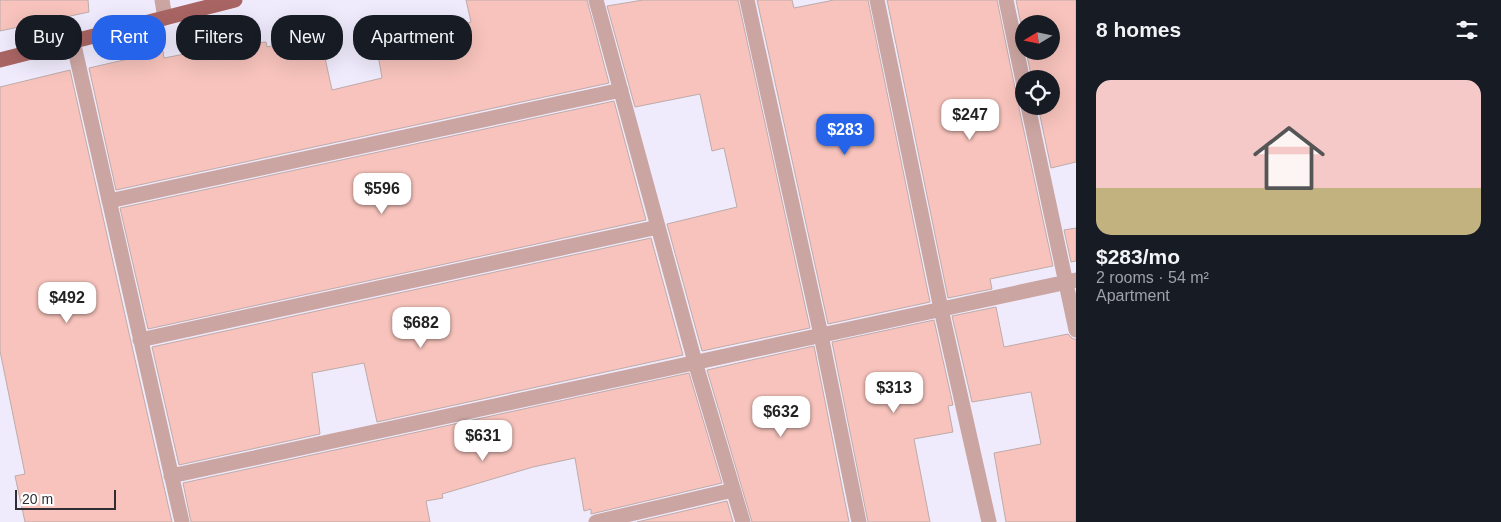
<!DOCTYPE html>
<meta charset="utf-8">
<style>
:root{--surface:#171b24;--page:#242831;--text:#f1f3f6;--muted:#9ea1a6;--accent:#2563eb}
body{margin:0;font-family:Arial,sans-serif;background:var(--page);color:var(--text);height:100vh;display:flex;flex-direction:column;font-size:19px;white-space:nowrap}
*{box-sizing:border-box;margin:0}
p{font-size:16px;color:var(--muted)}
.icon{flex:none;width:28px;height:28px;fill:none;stroke:currentColor;stroke-width:2;stroke-linecap:round;stroke-linejoin:round}
.map{position:relative;flex:1;overflow:hidden}
.details{display:flex;flex-direction:column;background:var(--surface);width:425px}
.details>*{flex:none}
.guide{position:absolute;left:15px;top:15px;width:475px;height:45px;display:flex;gap:10px}
.needle{width:32px;rotate:260deg}
.fabs{position:absolute;left:1015px;top:15px;display:grid;gap:10px}
.fabs a{display:grid;place-items:center;width:45px;height:45px;border-radius:50%;background:var(--surface);box-shadow:0 5px 20px #0002;font-size:25px}
.scale{position:absolute;left:15px;bottom:12px;width:101px;box-sizing:border-box;padding-left:5px;border:2px solid #2f2d33;border-top:0;font-size:14px;line-height:18px;white-space:nowrap;color:#2f2d33;-webkit-text-stroke:4px #fff;paint-order:stroke}
.price{position:absolute;translate:-50% -42px;padding:0 11px;border-radius:10px;background:#fff;color:#222;font-size:16px;line-height:32px;filter:drop-shadow(0 1px 2px #0008)}
.price::after{content:'';position:absolute;left:50%;top:30px;width:15px;height:11px;margin-left:-8px;background:inherit;clip-path:polygon(0 0,100% 0,50% 100%)}
.price.selected{background:var(--accent);color:#fff}
ul{padding:0;list-style:none}
li{display:grid;align-content:center;gap:10px;height:265px;padding:0 20px}
li span{display:grid;place-items:center;height:155px;border-radius:15px;color:#555}
li>.icon{margin-inline-start:auto}
span .icon{width:90px;height:90px;fill:#fffc;stroke-width:1}
li b{font-size:21px}
h2{display:flex;justify-content:space-between;align-items:center;height:60px;padding:0 20px;font-size:21px}
.pill{padding:0 18px;border-radius:20px;background:var(--surface);box-shadow:0 5px 20px #0002;font-size:18px;line-height:45px}
.pill.selected{background:var(--accent);color:#fff}
main{display:flex;flex:1;min-height:0}
.map>svg:first-child{display:block}
.building{fill:#f7c3bc;stroke:#beaba9}
.lines{fill:none;stroke-linecap:round;stroke-linejoin:round}
.minor{stroke:#cba5a2;stroke-width:15}
.major{stroke:#a96563;stroke-width:15}
</style>
<main>
<div class="map">
<svg width="1076" height="522" viewBox="0 0 1076 522">
<rect width="100%" height="100%" fill="#f0ebfc"/>
<path class="building" d="M0,0H88L89,12L0,31Z
M466,0H587L609,83L116,190L89,68L163,51L164,58L236,44L266,42L267,47L320,35L332,90L382,78L376,43L471,22Z
M643,0H738L810,328L702,351L667,224L737,207L724,148L712,151L700,94L635,107L607,6Z
M757,0H792L794,8L834,0H868L930,302L828,324Z
M887,0H997L1015,88L1017,93L1024,95V98L1019,103V108L1053,266L990,279L992,289L948,298Z
M1016,0H1076V162L1051,168L1038,106H1051V79H1032L1026,51H1051V24H1024V39Z
M70,70L131,342L172,522H25L15,476L25,474L0,351V87Z
M614,101L646,220L148,329L120,208Z
M1076,228V261L1071,262L1064,230Z
M651,238L683,355L377,422L364,363L312,373L320,434L179,465L152,347Z
M996,307L1004,347L1068,334L1073,339H1076V522H1006L994,453L1041,444L1031,392L972,402L952,316Z
M934,320L953,405L948,406L953,432L914,439L930,522H868L832,342Z
M814,346L849,522H752L707,370Z
M689,373L722,483L591,514V509L584,511L575,458L533,467L442,494L443,498L426,501L430,522H191L183,483Z
M727,501L733,522H637Z"/>
<g class="lines">
<path class="minor" d="M162,0L165,18
M596,0L695,362L743,522
M747,0L821,335L859,522
M877,0L941,309L989,522
M1006,0L1024,86
M73,41L182,522
M1028,106L1076,330
M109,201L621,90
M140,340L658,227
M171,476L1076,280
M596,522L733,490"/>
<path class="major" d="M0,60L235,0"/>
</g>
</svg>
<div class="fabs">
<a><svg class="needle" viewBox="-14 -14 28 28"><path d="M0-13l5 13h-10z" fill="#e53935"/><path d="M0 13l5-13h-10z" fill="#9ea1a6"/></svg></a>
<a><svg class="icon" aria-label="locate" viewBox="0 0 24 24"><circle cx="12" cy="12" r="6"/><path d="M12 2v4M12 18v4M2 12h4M18 12h4"/></svg></a>
</div>
<div class="scale">20 m</div>
<b class="price" style="left:970px;top:141px">$247</b>
<b class="price selected" style="left:845px;top:156px">$283</b>
<b class="price" style="left:382px;top:215px">$596</b>
<b class="price" style="left:67px;top:324px">$492</b>
<b class="price" style="left:421px;top:349px">$682</b>
<b class="price" style="left:894px;top:414px">$313</b>
<b class="price" style="left:781px;top:438px">$632</b>
<b class="price" style="left:483px;top:462px">$631</b>
<div class="guide">
<a class="pill">Buy</a>
<a class="pill selected">Rent</a>
<a class="pill">Filters</a>
<a class="pill">New</a>
<a class="pill">Apartment</a>
</div>
</div>
<section class="details">
<h2>8 homes<svg class="icon" aria-label="filters" viewBox="0 0 24 24"><path d="M4 7h16M4 17h16"/><circle cx="9" cy="7" r="2"/><circle cx="15" cy="17" r="2"/></svg></h2>
<ul>
<li><span style="background:linear-gradient(#f6c9c9 70%,#c2b280 0)"><svg class="icon" aria-label="home" viewBox="0 0 24 24"><path d="M3 11l9-7 9 7M6 9v11h12V9"/></svg></span><div><b>$283/mo</b><p>2 rooms · 54 m²</p><p>Apartment</p></div></li>
</ul>
</section>
</main>
